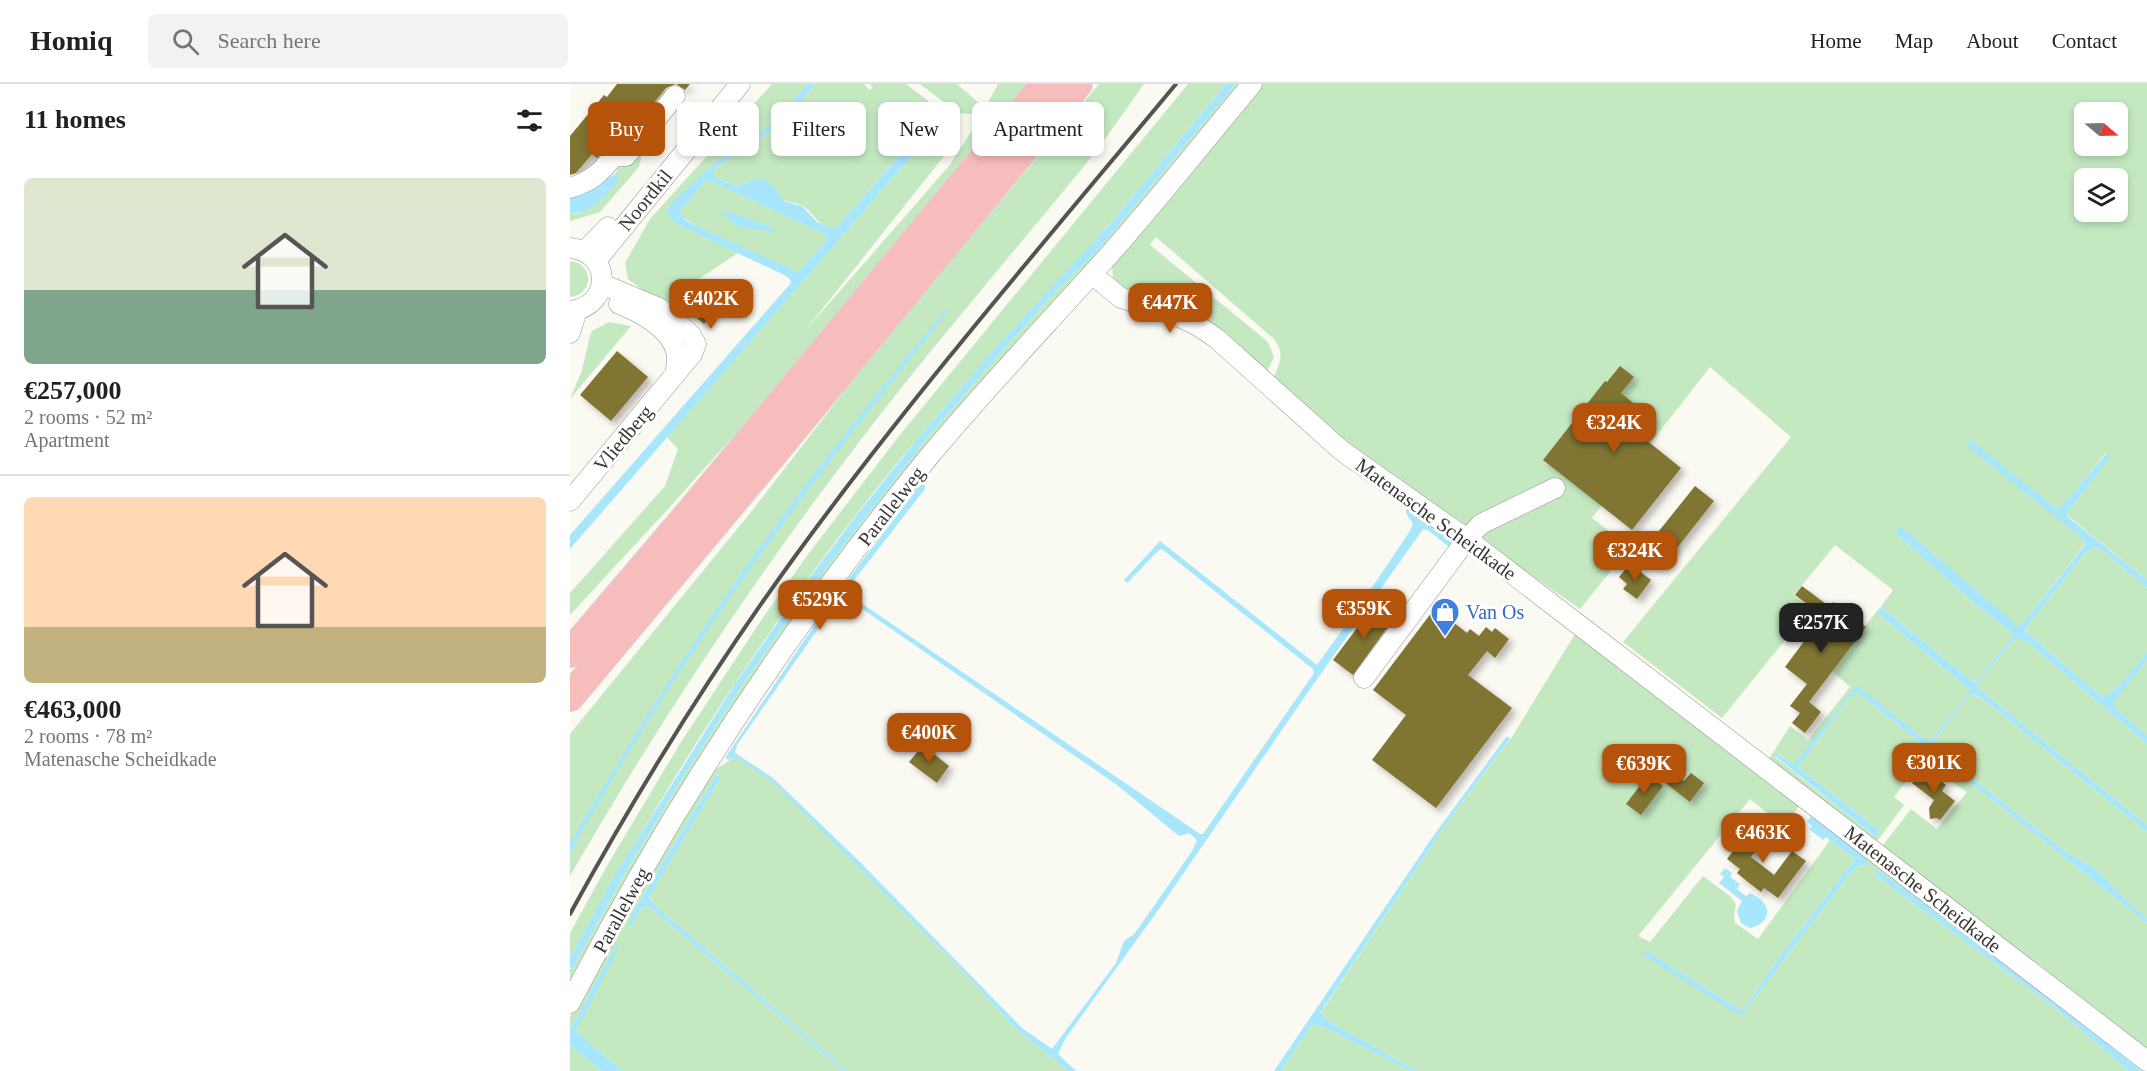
<!DOCTYPE html>
<meta charset="utf-8">
<style>
:root{--surface:#fff;--page:#f2f2f2;--text:#202124;--muted:#757577;--line:#e0e0e0;--accent:#b45309}
body{margin:0;font-family:"Times New Roman",serif;background:var(--page);color:var(--text);height:100vh;display:flex;flex-direction:column;font-size:22px;white-space:nowrap}
*{box-sizing:border-box;margin:0}
p{font-size:20px;color:var(--muted)}
.icon{flex:none;width:33px;height:33px;fill:none;stroke:currentColor;stroke-width:2;stroke-linecap:round;stroke-linejoin:round}
.map{position:relative;flex:1;overflow:hidden}
.side{display:flex;flex-direction:column;background:var(--surface);width:570px}
.side>*{flex:none}
.banner{position:absolute;left:18px;top:18px;width:570px;height:54px;display:flex;gap:12px}
.needle{width:39px;rotate:109deg}
.controls{position:absolute;left:1504px;top:18px;display:grid;gap:12px}
.controls a{display:grid;place-items:center;width:54px;height:54px;border-radius:9px;background:var(--surface);box-shadow:0 3px 9px #0003;font-size:30px}
.price{position:absolute;translate:-50% -51px;padding:0 14px;border-radius:12px;background:var(--accent);color:#fff;font-size:20px;line-height:39px;filter:drop-shadow(0 2px 3px #0008)}
.price::after{content:'';position:absolute;left:50%;top:36px;width:18px;height:14px;margin-left:-9px;background:inherit;clip-path:polygon(0 0,100% 0,50% 100%)}
.price.current{background:#222;color:#fff}
ul{padding:0;list-style:none}
li{display:grid;align-content:center;gap:12px;height:318px;padding:0 24px}
li+li{border-top:2px solid var(--line)}
li span{display:grid;place-items:center;height:186px;border-radius:9px;color:#555}
li>.icon{margin-inline-start:auto}
span .icon{width:108px;height:108px;fill:#fffc;stroke-width:1}
li b{font-size:26px}
h2{display:flex;justify-content:space-between;align-items:center;height:72px;padding:0 24px;font-size:26px}
.tag{padding:0 21px;border-radius:9px;background:var(--surface);box-shadow:0 3px 9px #0003;font-size:21px;line-height:54px}
.tag.current{background:var(--accent);color:#fff}
header{display:flex;align-items:center;gap:36px;box-sizing:border-box;height:84px;padding:0 30px;background:var(--surface);border-bottom:2px solid var(--line)}
header strong{font-size:28px}
nav{display:flex;gap:33px;margin-inline-start:auto;font-size:21px}
.search{width:420px;height:54px;background:var(--page);display:flex;align-items:center;gap:15px;box-sizing:border-box;padding:0 21px;border-radius:9px;color:var(--muted);font-size:22px}
main{display:flex;flex:1;min-height:0}
.map>svg:first-child{display:block}
.green{fill:#c4e9c1;fill-rule:evenodd}
.water{fill:#a8e6fc;fill-rule:evenodd}
.building{fill:#807433;filter:url(#shadow)}
.lines{fill:none;stroke-linecap:round;stroke-linejoin:round}
.minor-casing{stroke:#96958f;stroke-width:21}
.highway-casing{stroke:#d7d7d6;stroke-width:30}
.minor{stroke:#fff;stroke-width:20}
.highway{stroke:#f7bdbc;stroke-width:28}
.rail{stroke:#535350;stroke-width:4}
.labels{text-anchor:middle;stroke-width:6;stroke-linejoin:round;paint-order:stroke}
.street-label{font-size:20px;fill:#363633;stroke:#fff}
.shop-label{font-size:20px;fill:#366cbe;stroke:#fff;text-anchor:start}
</style>
<header>
<strong>Homiq</strong>
<div class="search"><svg class="icon" aria-label="search" viewBox="0 0 24 24"><circle cx="10" cy="10" r="6"/><path d="M15 15l6 6"/></svg>Search here</div>
<nav><a>Home</a><a>Map</a><a>About</a><a>Contact</a></nav>
</header>
<main>
<section class="side">
<h2>11 homes<svg class="icon" aria-label="filters" viewBox="0 0 24 24"><path d="M4 7h16M4 17h16"/><circle cx="9" cy="7" r="2"/><circle cx="15" cy="17" r="2"/></svg></h2>
<ul>
<li><span style="background:linear-gradient(#dfe7d0 60%,#7fa58c 0)"><svg class="icon" aria-label="home" viewBox="0 0 24 24"><path d="M3 11l9-7 9 7M6 9v11h12V9"/></svg></span><div><b>€257,000</b><p>2 rooms · 52 m²</p><p>Apartment</p></div></li>
<li><span style="background:linear-gradient(#ffd9b3 70%,#c2b280 0)"><svg class="icon" aria-label="home" viewBox="0 0 24 24"><path d="M3 11l9-7 9 7M6 9v11h12V9"/></svg></span><div><b>€463,000</b><p>2 rooms · 78 m²</p><p>Matenasche Scheidkade</p></div></li>
</ul>
</section>
<div class="map">
<svg width="1577" height="987" viewBox="0 0 1577 987">
<defs>
<filter id="shadow"><feDropShadow dx="4.5" dy="4.5" stdDeviation="3" flood-color="#0004"/></filter>
</defs>
<rect width="100%" height="100%" fill="#faf9f2"/>
<path class="green" d="M202,0H238L198,44L143,80L98,123L100,134L108,141L168,169L130,194L102,228L58,195L55,179L80,135Z
M245,0H294L299,6L303,4L300,0H336L361,19L390,52L234,248L379,82L410,34L428,0H456L231,277L97,426L0,531V509L95,402L108,365L97,353L341,73L349,70L310,20L336,54V64L267,143L261,144C243,138 244,128 231,121C221,116 213,121 208,108L182,96L166,102L144,93V85L214,38Z
M350,0H387L409,19L401,30L388,29Z
M529,0H574C553,29 533,59 510,87C433,181 353,273 280,370C177,505 85,645 0,792V650L181,428L307,265Z
M618,0H656C611,53 568,108 522,160C465,225 404,287 349,353C214,513 100,691 0,874V849L38,780L111,658L192,535L239,469L329,352Z
M666,0H673L303,434L0,907V889L55,789L112,695L171,603L234,513L354,358L434,265L488,205L527,167Z
M689,0H1577V496L1498,432L1497,429L1539,373L1536,369L1491,424L1484,423L1514,456L1515,460L1453,539L1448,543L1331,442L1328,452L1403,518L1442,549L1443,552L1407,596L1403,598L1315,526L1310,524L1323,506L1265,461L1224,511L1240,525L1152,634L1053,558L1221,353L1140,283L1022,434L1060,463L1010,525L796,376L704,293C710,279 715,269 704,255L586,153L580,161L698,258L704,273L697,288L560,213L543,196L542,181ZM1515,28H1548V62H1515ZM1515,94H1548V128H1515Z
M74,63L69,83L30,128L0,137V130L10,129L47,91V85Z
M140,97L252,149L257,153L256,157L228,189C192,171 139,154 109,130V128L135,98Z
M0,177C24,179 24,211 0,213Z
M39,238L61,242L0,315L12,286L20,251L22,247Z
M1523,464L1530,465L1577,504V568C1568,580 1546,609 1532,613L1454,546L1516,468Z
M1306,528L1399,605V608L1360,657H1357L1287,602L1224,681L1208,669L1205,673L1303,751L1310,747L1228,683L1279,614L1286,609H1288L1577,839V971L1314,769L1313,761L1341,725L1367,745L1397,708L1352,677L1324,713L1334,721L1308,756L1300,758L1199,675L1220,642L1238,656L1280,603L1261,586Z
M1008,545L1233,717L1214,742L1180,715L1068,852L1080,858L1133,792L1161,813L1166,820L1164,830L1165,839L1188,855L1260,756L1285,775L1213,868L1172,927L1077,867L1171,932L1286,782L1298,781L1295,773L1265,750L1269,746L1577,985V987H1571L1459,895L1307,785L1304,790L1485,924L1559,987H847L760,938L750,930L878,737L942,653Z
M1450,555L1456,557L1577,660V741L1408,604L1409,596L1443,557Z
M1577,576V651L1547,626L1542,619Z
M1403,610L1418,619L1577,748V834L1560,820L1526,785L1496,768L1363,663L1365,655L1399,611Z
M165,673L200,695L380,874L446,945L498,987H278L96,831L84,820L79,812L150,694V692L146,691L67,821L61,843L71,825L78,822L274,987H53L6,947H0V933L51,838L138,690Z
M744,941L756,944L840,987H711L741,942Z
M0,961L31,987H0Z"/>
<path class="water" d="M238,0H245L214,38L144,85V93L166,102L182,96H195L203,101L214,117L232,122L247,138L261,144L267,143L336,64V54L310,20L313,17L351,67L350,70L341,73L0,465V451L221,199L220,195L214,191L108,141L100,134L97,127L100,120L143,80L198,43ZM140,97L252,149L256,152V157L228,188L133,145L117,137L109,128L135,98Z
M656,0H666L527,167L488,205L434,265L354,358L234,513L171,603L112,695L55,789L0,889V874L48,786L165,600L228,509L286,432L349,353L429,260L539,141Z
M47,88L48,98C32,115 24,128 0,130V112L25,104Z
M155,127L200,142L205,148L167,142L152,129Z
M376,225L378,227C333,285 287,341 243,400C154,517 72,640 0,769V759C73,634 152,511 240,395C283,338 330,282 376,225Z
M1401,356L1484,423L1490,424L1537,369L1538,370L1540,373L1497,429L1498,433L1577,496V504L1530,465L1523,464L1516,468L1454,546L1532,613C1546,609 1568,579 1577,568V576L1543,619L1547,626L1577,651V660L1456,557L1450,555L1443,557L1409,596L1408,604L1577,741V748L1418,619L1404,610L1399,611L1365,655L1363,663L1496,768L1526,785L1560,820L1577,834V839L1288,609H1286L1279,614L1228,683L1310,747L1308,751H1303L1205,672L1207,669L1224,680L1287,601L1357,657H1360L1399,608V605L1306,528L1310,524L1315,526L1403,598L1407,596L1443,552L1442,549L1403,518L1328,452L1326,445L1331,442L1448,542L1453,539L1515,461L1514,456L1396,361Z
M351,400L355,401V405L278,504V510L630,750H633L744,589L743,585L593,466L590,465L585,470L557,499L554,496L590,457L747,581L790,521L840,447L843,440L836,429V424L842,426L886,461L883,466L859,447L853,445L738,608L589,825L495,955L488,970L506,987H498L446,945L380,874L200,696L165,673L159,676L155,674L252,530L257,532L167,661L165,669L203,694L290,778L452,944L482,965L546,879L554,857L564,850L570,842L622,767L627,756L619,749L609,752L547,701L275,513L265,520L263,517L265,512Z
M937,652L940,655L878,737L750,929L760,938L847,987H840L756,944L745,941L741,942L711,987H704L864,751Z
M146,691L150,692V694L79,813L84,820L96,831L278,987H274L78,822L71,825L61,843L57,841L67,821Z
M1242,732L1295,773L1298,777V781L1286,782L1171,932L1073,871L1077,867L1172,927L1213,868L1285,775L1256,753L1253,756L1239,745L1242,742L1237,737Z
M1155,784L1162,789L1160,793L1170,800L1167,805L1176,812L1180,809C1184,811 1190,814 1193,818C1204,830 1192,842 1180,844L1171,839L1167,827L1172,817L1149,799L1154,793L1150,790Z
M1307,785L1365,826L1503,931L1571,987H1559L1485,924L1304,790Z
M47,861L50,862L48,866L6,947L53,987H31L0,961V947L23,902Z"/>
<path class="building" d="M47,0H120L115,6L106,0L96,4L50,60L39,61L27,74L22,70L6,89L0,91V52L34,11L37,13Z
M131,196L154,215L134,240L111,221Z
M47,267L78,293L41,337L10,311Z
M1050,282L1064,293L1051,309L1083,335L1070,351L1111,384L1062,446L973,376L1035,297L1037,298Z
M1125,402L1144,417L1100,473L1081,457Z
M1057,483L1065,489L1068,486L1081,496L1067,515L1053,505L1057,500L1049,493Z
M1232,502L1260,523L1263,518L1296,543L1239,618L1251,628L1235,649L1222,639L1230,629L1220,622L1237,600L1215,583L1253,532L1225,511Z
M805,520L824,534L783,591L763,576Z
M865,524L897,549L900,545L909,552L916,543L922,548L925,544L939,555L925,574L917,567L898,591L942,624L866,724L802,676L836,631L803,606Z
M353,661L379,682L367,699L339,678Z
M1354,684L1376,701L1372,707L1385,717L1370,736L1367,734L1360,735L1359,724L1364,716L1342,699Z
M1100,687L1114,697L1121,689L1134,699L1120,718L1093,697Z
M1078,691L1093,702L1071,731L1056,720Z
M1185,738L1199,749L1181,773L1204,791L1222,767L1236,777L1208,814L1194,804L1191,808L1178,798L1167,789L1170,785L1157,775Z"/>
<g class="lines">
<g class="minor-casing">
<path id="minor" d="M0,104C22,97 30,89 44,72H56L105,12
M0,164C43,168 42,223 0,227
M15,167L38,143
M26,177L170,0
M522,190L551,214L606,231L628,242L646,254L772,367L897,455L1577,977
M49,220C70,228 100,244 106,267C108,275 107,282 105,290
M0,249L7,226
M0,417L122,270L126,260L121,251L89,224L32,200
M794,594L897,455L911,440L985,404
M0,919C99,726 220,543 357,375C410,311 467,251 522,190C578,129 629,63 682,0"/>
</g>
<g class="highway-casing">
<path id="highway" d="M0,569L121,427L475,0
M0,613L209,363L508,0"/>
</g>
<use href="#minor" class="minor"/>
<use href="#highway" class="highway"/>
<path class="rail" d="M0,830C68,706 143,585 226,471C345,308 477,155 606,0"/>
</g>
<defs>
<g id="shop-pin" transform="scale(1.5)"><path d="M0 17L-7.5 6A9.5 9.5 0 1 1 7.5 6Z" fill="#3f7fe0" stroke="#fff"/><path d="M-5-2.5h2.3a2.7 3.5 0 0 1 5.4 0H5L5.5 6h-11ZM-1.5-2.5h3a1.5 2.3 0 0 0-3 0Z" fill="#fff"/></g>
</defs>
<g fill-rule="evenodd">
<use href="#shop-pin" x="875" y="528"/>
</g>
<g class="labels">
<g class="street-label">
<text transform="translate(75 116) rotate(-51)" y="7">Noordkil</text>
<text transform="translate(53 354) rotate(-50)" y="7">Vliedberg</text>
<text transform="translate(321 422) rotate(-52)" y="7">Parallelweg</text>
<text transform="translate(866 435) rotate(36)" y="7">Matenasche Scheidkade</text>
<text transform="translate(1353 805) rotate(38)" y="7">Matenasche Scheidkade</text>
<text transform="translate(51 826) rotate(-61)" y="7">Parallelweg</text>
</g>
<g class="shop-label">
<text x="896" y="535">Van Os</text>
</g>
</g>
</svg>
<div class="controls">
<a><svg class="needle" viewBox="-14 -14 28 28"><path d="M0-13l5 13h-10z" fill="#e53935"/><path d="M0 13l5-13h-10z" fill="#757577"/></svg></a>
<a><svg class="icon" aria-label="layers" viewBox="0 0 24 24"><path d="M12 4l9 5-9 5-9-5zM3 14l9 5 9-5"/></svg></a>
</div>
<b class="price" style="left:141px;top:246px">€402K</b>
<b class="price" style="left:600px;top:250px">€447K</b>
<b class="price" style="left:1044px;top:370px">€324K</b>
<b class="price" style="left:1065px;top:498px">€324K</b>
<b class="price" style="left:250px;top:547px">€529K</b>
<b class="price" style="left:794px;top:556px">€359K</b>
<b class="price current" style="left:1251px;top:570px">€257K</b>
<b class="price" style="left:359px;top:680px">€400K</b>
<b class="price" style="left:1364px;top:710px">€301K</b>
<b class="price" style="left:1074px;top:711px">€639K</b>
<b class="price" style="left:1193px;top:780px">€463K</b>
<div class="banner">
<a class="tag current">Buy</a>
<a class="tag">Rent</a>
<a class="tag">Filters</a>
<a class="tag">New</a>
<a class="tag">Apartment</a>
</div>
</div>
</main>
